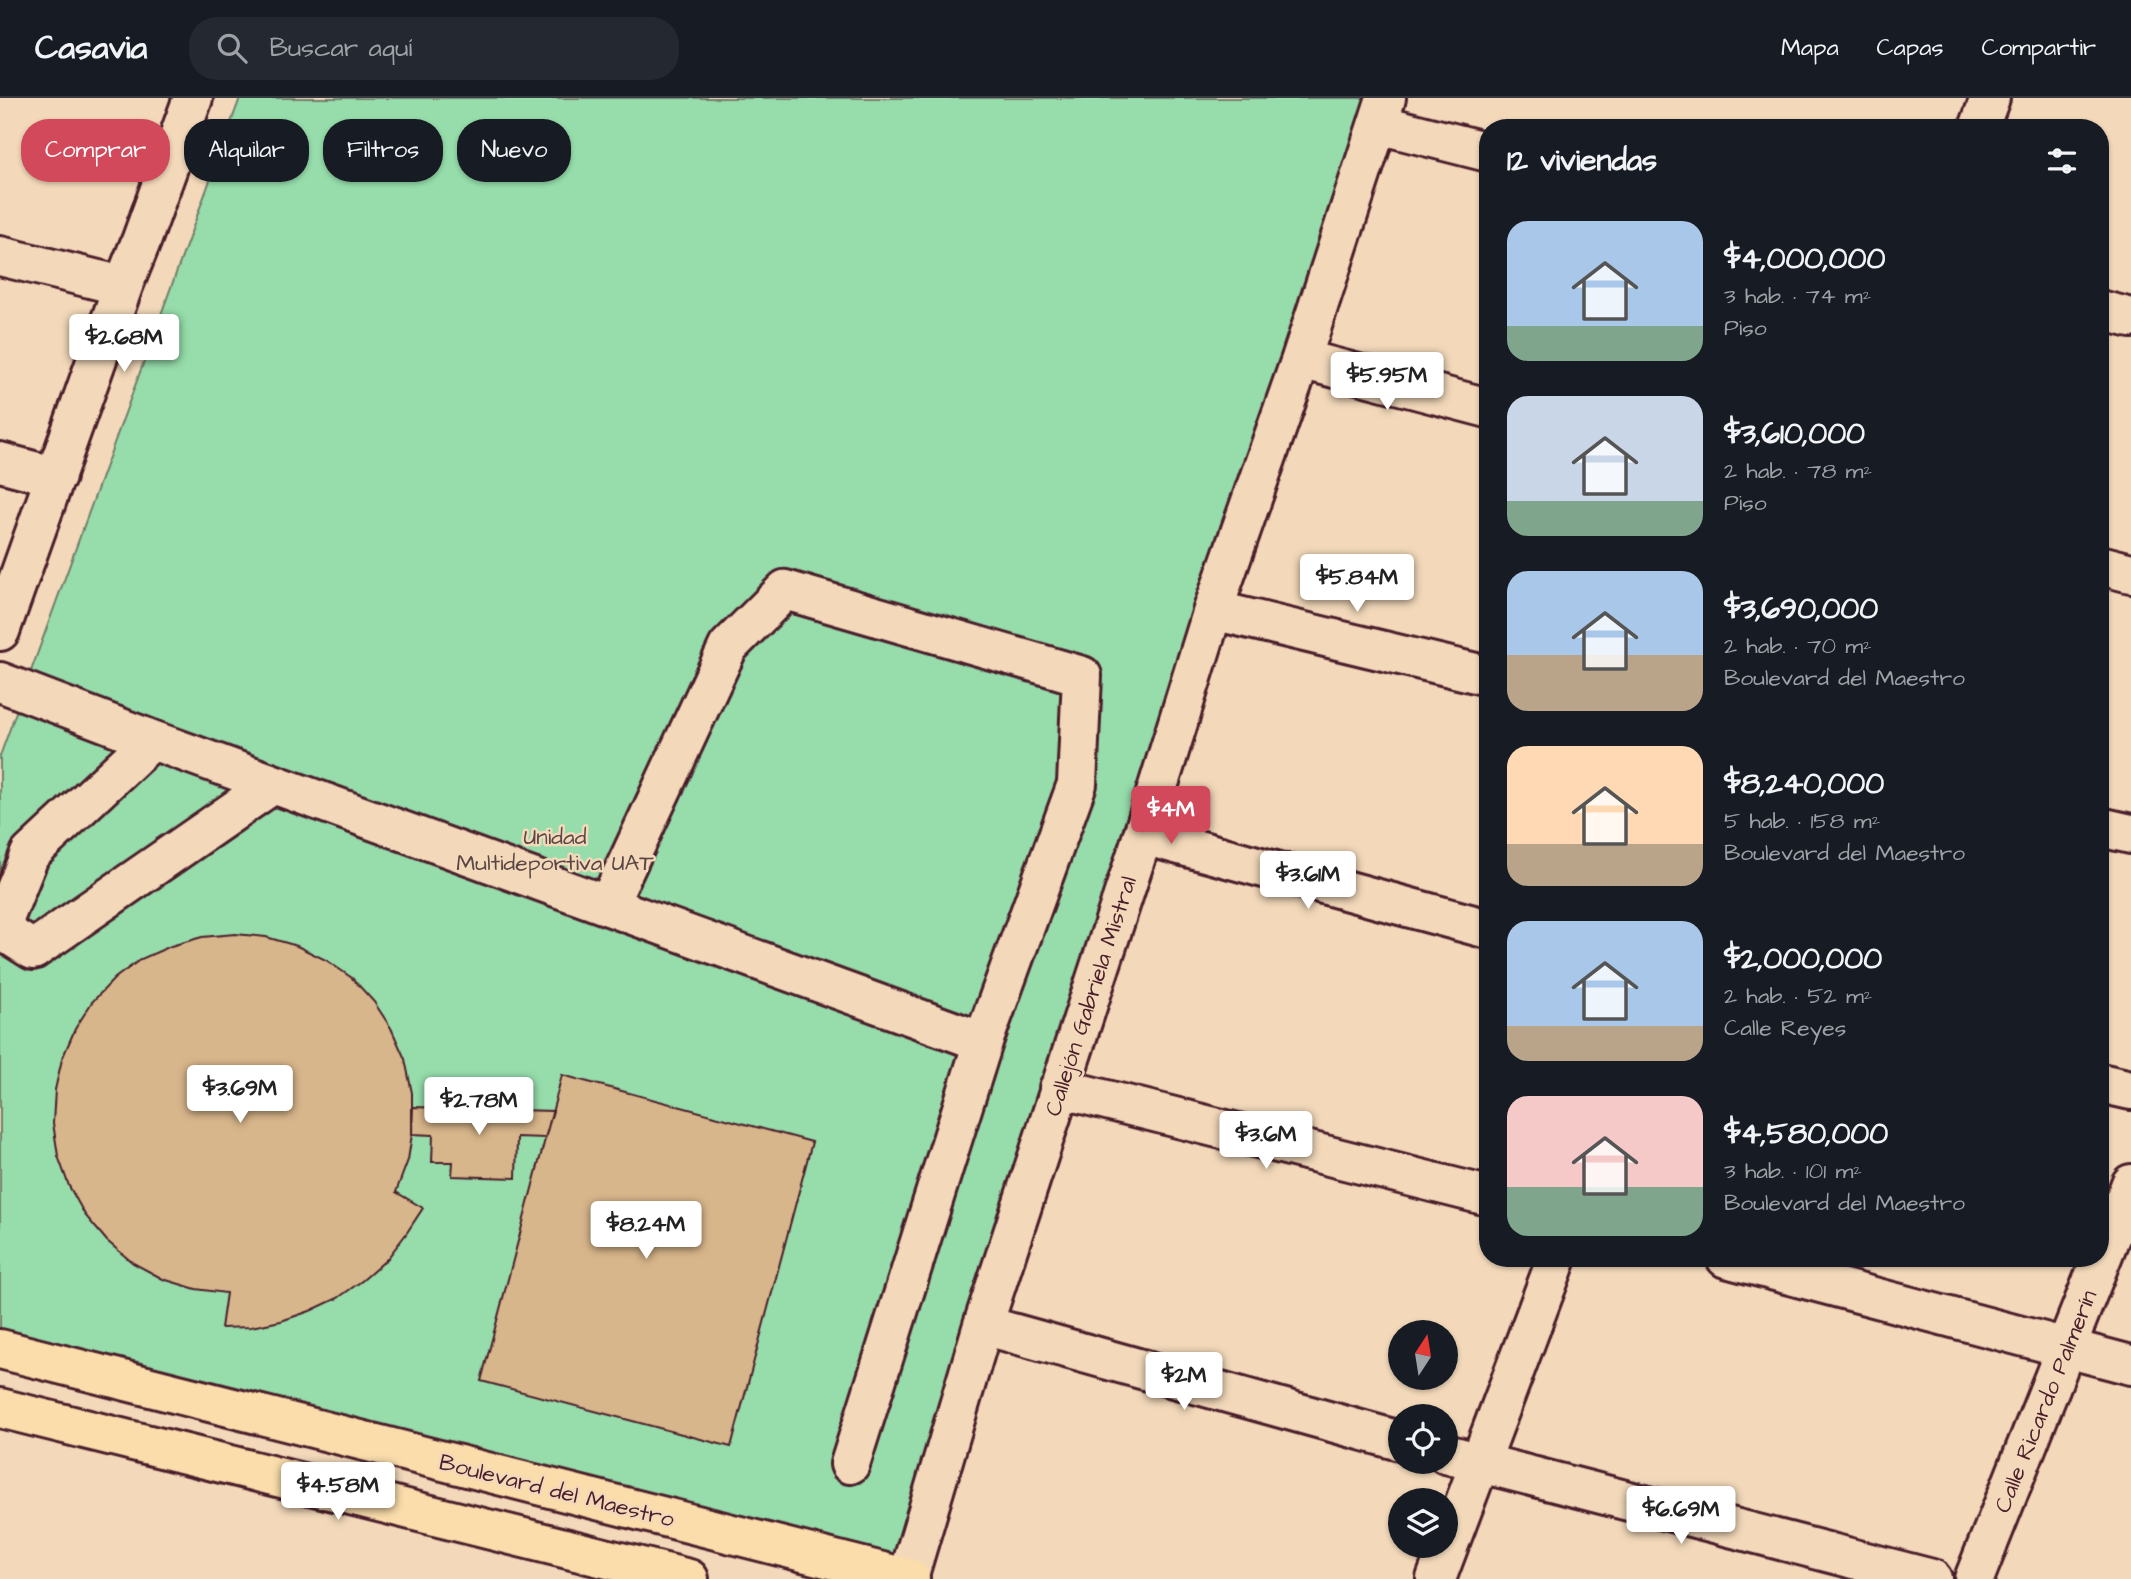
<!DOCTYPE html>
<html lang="es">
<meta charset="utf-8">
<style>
:root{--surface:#171b24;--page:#242831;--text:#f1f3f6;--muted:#9ea1a6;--line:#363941;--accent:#d1495b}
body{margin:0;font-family:"Architects Daughter",sans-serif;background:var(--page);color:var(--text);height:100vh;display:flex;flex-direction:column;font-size:26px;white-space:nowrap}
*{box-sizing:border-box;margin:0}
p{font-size:23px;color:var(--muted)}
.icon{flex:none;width:38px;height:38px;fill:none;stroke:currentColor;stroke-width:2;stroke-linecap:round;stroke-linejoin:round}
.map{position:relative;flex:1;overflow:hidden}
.panel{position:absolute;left:1479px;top:21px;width:630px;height:1148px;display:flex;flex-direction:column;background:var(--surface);border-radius:28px;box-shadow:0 2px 5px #0004}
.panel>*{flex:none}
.hud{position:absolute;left:21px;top:21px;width:665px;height:63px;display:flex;gap:14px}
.needle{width:46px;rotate:12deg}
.buttons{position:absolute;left:1388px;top:1222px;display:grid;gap:14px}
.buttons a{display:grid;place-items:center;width:70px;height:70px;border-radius:50%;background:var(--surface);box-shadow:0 2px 5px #0004;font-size:35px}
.price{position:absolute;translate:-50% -60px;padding:0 16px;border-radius:7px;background:#fff;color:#222;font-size:23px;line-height:46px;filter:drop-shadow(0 2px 4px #0008)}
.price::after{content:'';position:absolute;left:50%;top:42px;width:21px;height:16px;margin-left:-10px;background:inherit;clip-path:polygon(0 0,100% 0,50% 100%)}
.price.current{background:var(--accent);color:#fff}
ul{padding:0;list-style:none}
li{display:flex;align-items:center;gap:21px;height:175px;padding:0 28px}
li span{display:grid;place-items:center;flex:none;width:196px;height:140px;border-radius:21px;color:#555}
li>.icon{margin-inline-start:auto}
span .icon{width:84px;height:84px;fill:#fffc;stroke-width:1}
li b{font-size:30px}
h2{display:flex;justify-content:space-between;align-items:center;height:84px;padding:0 28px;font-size:30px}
.tag{padding:0 24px;border-radius:28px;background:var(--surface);box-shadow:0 2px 5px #0004;font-size:24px;line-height:63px}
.tag.current{background:var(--accent);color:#fff}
header{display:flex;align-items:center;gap:42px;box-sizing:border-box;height:98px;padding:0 35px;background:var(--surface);border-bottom:2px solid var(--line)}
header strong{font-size:33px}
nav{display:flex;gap:38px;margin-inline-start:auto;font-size:24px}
.search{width:490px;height:63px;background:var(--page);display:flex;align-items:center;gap:18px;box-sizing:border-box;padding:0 24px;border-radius:28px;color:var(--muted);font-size:26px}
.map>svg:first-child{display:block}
.green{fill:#96ddab;stroke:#707e6b;stroke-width:2}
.building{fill:#d8b68b;stroke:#4a1f2b;stroke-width:2}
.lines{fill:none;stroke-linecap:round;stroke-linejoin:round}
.minor-casing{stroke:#4a1f2b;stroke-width:44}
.major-casing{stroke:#4a1f2b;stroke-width:44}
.minor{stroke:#f3d9ba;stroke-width:38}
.major{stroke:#faddab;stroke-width:38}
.labels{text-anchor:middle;stroke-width:5;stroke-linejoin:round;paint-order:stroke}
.park-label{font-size:23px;fill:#594545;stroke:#f3d9ba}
.street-label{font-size:23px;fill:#4a1f2b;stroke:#f3d9ba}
</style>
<header>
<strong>Casavia</strong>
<div class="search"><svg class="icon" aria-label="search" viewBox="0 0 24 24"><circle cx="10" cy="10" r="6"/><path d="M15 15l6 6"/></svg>Buscar aquí</div>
<nav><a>Mapa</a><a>Capas</a><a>Compartir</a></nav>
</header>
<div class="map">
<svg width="2131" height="1481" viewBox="0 0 2131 1481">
<rect width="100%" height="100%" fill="#f3d9ba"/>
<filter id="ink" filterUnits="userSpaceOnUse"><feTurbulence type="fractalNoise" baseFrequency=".0143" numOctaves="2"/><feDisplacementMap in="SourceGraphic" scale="14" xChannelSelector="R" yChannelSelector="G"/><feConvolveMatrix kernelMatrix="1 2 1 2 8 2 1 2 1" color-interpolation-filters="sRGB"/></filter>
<g filter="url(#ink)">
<path class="green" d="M240,0H1381L904,1465L0,1240V658Z"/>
<path class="building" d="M235,836L266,839L297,848L326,862L352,880L374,904L391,930L405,961L412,995V1036L408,1062L396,1094L423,1110L406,1136L387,1161L363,1182L338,1200L310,1213L281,1223L251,1229L221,1230L226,1195L196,1191L163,1181L133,1165L107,1143L85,1117L69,1088L58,1058L53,1025L55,992L62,961L75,931L92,904L115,880L141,861L171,848L202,839Z
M562,977L812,1044L731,1349L481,1283Z
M413,1009L553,1013L545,1040L517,1039L516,1080L452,1078L453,1064H432L433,1037L412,1036Z"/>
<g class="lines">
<g class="minor-casing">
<path id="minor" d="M1378,26L1488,54
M1979,30L1990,0
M0,158L123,188
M2100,212L2131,220
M1301,261L1488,310
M0,364L56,379
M2100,467L2131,475
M1213,512L1488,578
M0,533L123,188L142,141L193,0
M0,584L152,642L983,944
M152,642L30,756L0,831L33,852L273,686
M2100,729L2131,736
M1143,737L1488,831
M608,807L728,549L785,492L1082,578L1077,686L983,944L850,1366
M2100,985L2131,992
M1059,990L1488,1098
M1726,1160L2131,1267
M983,1227L1400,1343
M1446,1356L1932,1481
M908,1480L983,1227L1143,737L1213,512L1301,261L1386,0
M1436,1481L1557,1160
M1974,1481L2131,1086"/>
</g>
<g class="major-casing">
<path id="major" d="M0,1251L910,1481
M0,1310L689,1481"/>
</g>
<use href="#minor" class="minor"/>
<use href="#major" class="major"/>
</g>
</g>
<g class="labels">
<g class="park-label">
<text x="555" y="746">Unidad<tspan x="555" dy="26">Multideportiva UAT</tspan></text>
</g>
<g class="street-label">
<text transform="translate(1090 898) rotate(-72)" y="8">Callejón Gabriela Mistral</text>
<text transform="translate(2045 1303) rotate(-68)" y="8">Calle Ricardo Palmerín</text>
<text transform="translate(557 1392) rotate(14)" y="8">Boulevard del Maestro</text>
</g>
</g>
</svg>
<div class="buttons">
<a><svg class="needle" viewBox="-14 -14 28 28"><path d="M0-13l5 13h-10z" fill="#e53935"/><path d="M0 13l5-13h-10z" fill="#9ea1a6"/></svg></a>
<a><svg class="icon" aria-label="locate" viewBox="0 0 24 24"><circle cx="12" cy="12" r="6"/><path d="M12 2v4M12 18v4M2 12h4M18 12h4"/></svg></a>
<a><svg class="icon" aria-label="layers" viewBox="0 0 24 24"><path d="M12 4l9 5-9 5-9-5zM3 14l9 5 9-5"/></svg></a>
</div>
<b class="price" style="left:124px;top:276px">$2.68M</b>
<b class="price" style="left:1387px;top:314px">$5.95M</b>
<b class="price" style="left:1357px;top:516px">$5.84M</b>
<b class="price current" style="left:1171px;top:748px">$4M</b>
<b class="price" style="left:1308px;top:813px">$3.61M</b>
<b class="price" style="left:240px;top:1027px">$3.69M</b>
<b class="price" style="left:479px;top:1039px">$2.78M</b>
<b class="price" style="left:1266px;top:1073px">$3.6M</b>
<b class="price" style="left:646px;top:1163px">$8.24M</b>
<b class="price" style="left:1184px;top:1314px">$2M</b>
<b class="price" style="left:338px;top:1424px">$4.58M</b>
<b class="price" style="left:1681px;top:1448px">$6.69M</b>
<div class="hud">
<a class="tag current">Comprar</a>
<a class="tag">Alquilar</a>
<a class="tag">Filtros</a>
<a class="tag">Nuevo</a>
</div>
<section class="panel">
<h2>12 viviendas<svg class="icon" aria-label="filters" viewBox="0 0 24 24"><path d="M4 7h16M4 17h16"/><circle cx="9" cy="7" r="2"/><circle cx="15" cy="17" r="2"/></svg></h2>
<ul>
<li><span style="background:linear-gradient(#a9c7e8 75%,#7fa58c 0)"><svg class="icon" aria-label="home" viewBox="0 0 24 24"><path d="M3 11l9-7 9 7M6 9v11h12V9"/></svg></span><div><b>$4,000,000</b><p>3 hab. · 74 m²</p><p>Piso</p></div></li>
<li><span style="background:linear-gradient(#c9d6e8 75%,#7fa58c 0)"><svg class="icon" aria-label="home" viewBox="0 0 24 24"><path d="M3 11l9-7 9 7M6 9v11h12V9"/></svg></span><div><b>$3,610,000</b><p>2 hab. · 78 m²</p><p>Piso</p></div></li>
<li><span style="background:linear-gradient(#a9c7e8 60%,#b9a48a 0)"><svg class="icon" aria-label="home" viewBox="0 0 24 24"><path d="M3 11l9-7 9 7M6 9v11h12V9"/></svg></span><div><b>$3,690,000</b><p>2 hab. · 70 m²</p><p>Boulevard del Maestro</p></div></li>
<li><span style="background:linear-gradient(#ffd9b3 70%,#b9a48a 0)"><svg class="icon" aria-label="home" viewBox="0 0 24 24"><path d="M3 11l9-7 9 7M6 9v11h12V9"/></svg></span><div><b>$8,240,000</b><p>5 hab. · 158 m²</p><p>Boulevard del Maestro</p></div></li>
<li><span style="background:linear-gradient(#a9c7e8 75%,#b9a48a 0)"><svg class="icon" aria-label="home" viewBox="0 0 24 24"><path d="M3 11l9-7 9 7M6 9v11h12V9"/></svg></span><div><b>$2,000,000</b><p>2 hab. · 52 m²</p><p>Calle Reyes</p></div></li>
<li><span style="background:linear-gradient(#f6c9c9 65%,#7fa58c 0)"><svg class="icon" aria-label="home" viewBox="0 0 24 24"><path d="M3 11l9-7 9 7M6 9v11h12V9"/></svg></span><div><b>$4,580,000</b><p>3 hab. · 101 m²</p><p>Boulevard del Maestro</p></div></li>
</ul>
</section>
</div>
